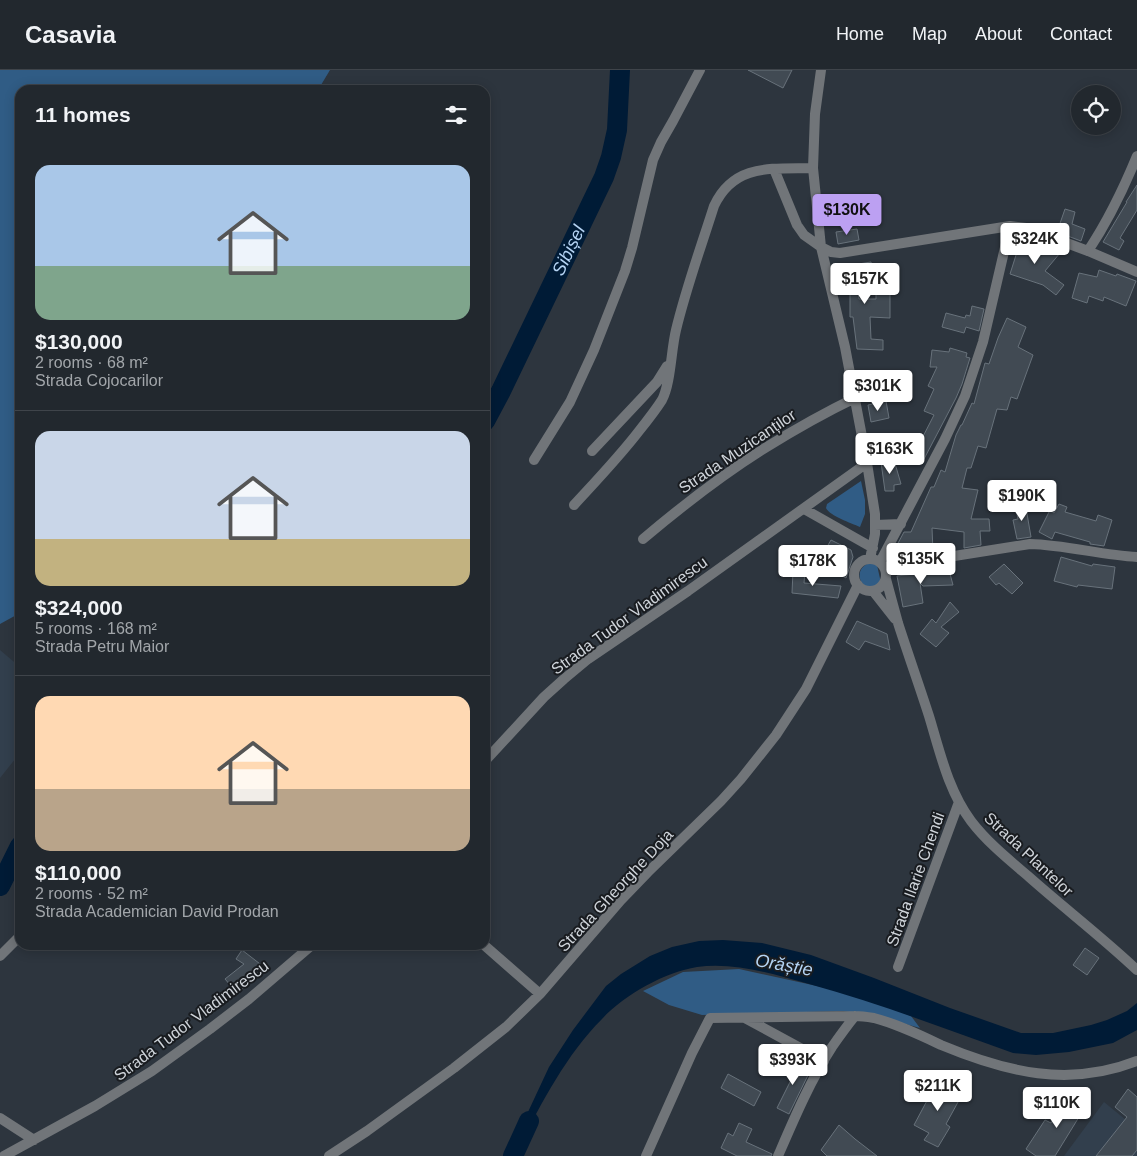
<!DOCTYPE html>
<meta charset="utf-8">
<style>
:root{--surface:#22282e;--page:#2e343a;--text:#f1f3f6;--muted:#a2a6aa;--line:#3f444a;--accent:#bca0f2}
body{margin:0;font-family:Arial,sans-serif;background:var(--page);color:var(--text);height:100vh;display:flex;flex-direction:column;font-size:19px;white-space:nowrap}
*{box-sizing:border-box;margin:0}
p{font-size:16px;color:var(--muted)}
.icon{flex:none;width:28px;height:28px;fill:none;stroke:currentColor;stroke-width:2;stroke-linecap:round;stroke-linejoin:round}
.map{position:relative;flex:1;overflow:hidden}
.drawer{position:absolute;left:15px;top:15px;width:475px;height:865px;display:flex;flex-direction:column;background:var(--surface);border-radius:15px;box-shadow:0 2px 12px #0003,0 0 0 1px var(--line)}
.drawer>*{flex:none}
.controls{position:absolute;left:1071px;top:15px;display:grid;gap:10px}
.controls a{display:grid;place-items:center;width:50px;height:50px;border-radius:50%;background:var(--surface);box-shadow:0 2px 12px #0003,0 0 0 1px var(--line);font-size:25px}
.price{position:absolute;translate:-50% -42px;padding:0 11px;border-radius:5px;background:#fff;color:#222;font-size:16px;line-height:32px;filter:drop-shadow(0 1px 2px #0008)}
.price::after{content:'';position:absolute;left:50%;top:30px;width:15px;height:11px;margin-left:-8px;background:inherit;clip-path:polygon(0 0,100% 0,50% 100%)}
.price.selected{background:var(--accent);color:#111}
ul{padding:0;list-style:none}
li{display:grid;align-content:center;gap:10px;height:265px;padding:0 20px}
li+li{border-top:1px solid var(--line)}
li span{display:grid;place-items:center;height:155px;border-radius:15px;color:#555}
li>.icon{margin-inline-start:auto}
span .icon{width:90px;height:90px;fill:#fffc;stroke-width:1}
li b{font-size:21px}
h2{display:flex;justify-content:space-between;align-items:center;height:60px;padding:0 20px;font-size:21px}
header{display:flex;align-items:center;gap:30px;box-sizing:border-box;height:70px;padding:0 25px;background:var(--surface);border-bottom:1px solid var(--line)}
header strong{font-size:24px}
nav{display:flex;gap:28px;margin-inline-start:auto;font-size:18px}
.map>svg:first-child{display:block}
.built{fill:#323f4d}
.green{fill:#305c85}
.water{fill:#001b36}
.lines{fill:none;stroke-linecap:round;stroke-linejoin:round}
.river{stroke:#001b36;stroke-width:20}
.building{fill:#414a53;stroke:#68727b}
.street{stroke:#717579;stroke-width:10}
.labels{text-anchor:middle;stroke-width:4;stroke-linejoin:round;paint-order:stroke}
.street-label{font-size:16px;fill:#cfd4da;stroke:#191c20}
.water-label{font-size:18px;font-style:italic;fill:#b5d4f4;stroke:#191c20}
</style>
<header>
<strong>Casavia</strong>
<nav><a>Home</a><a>Map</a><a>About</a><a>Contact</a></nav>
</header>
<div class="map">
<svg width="1137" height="1086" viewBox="0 0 1137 1086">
<rect width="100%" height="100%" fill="#2d353e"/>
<path class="built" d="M0,580L20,597V683L0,708Z
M1104,1032L1137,1059V1086H1064Z"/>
<path class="green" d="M0,0H330L318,20H20V543L0,554Z
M861,411L865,430V444L860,457C851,453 830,446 826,438L827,434Z
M870,493L877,495L881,513C860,527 851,498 870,493Z
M739,899L863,926L911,946L920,958L880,947L843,941L702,945L669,935L643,921L683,902Z"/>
<path class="water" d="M723,870L762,873L811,885L874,908L950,938L1021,963H1053L1091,955L1107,950L1127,941L1137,933V960L1113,973L1069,982L1036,985L1013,983C946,959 878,933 809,914C773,904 735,892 697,897C665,902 624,925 602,949C566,985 543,1031 519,1076L515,1074L528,1042L549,997L573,960L606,916L621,904L650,886L672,877L699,871Z"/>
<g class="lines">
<g class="river">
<path id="s1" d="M485,351L501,321L604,107L611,87L617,60L620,0"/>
<path d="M0,816L20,776"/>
<path d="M513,1086L529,1051"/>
</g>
</g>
<path class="building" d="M748,0H792L783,18Z
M1137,115V140L1120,168L1124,171L1119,180L1103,172L1127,132H1126Z
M1065,139L1075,142L1072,154L1085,159L1081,171L1057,162Z
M857,159L859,170L838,174L836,162Z
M1018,167L1034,171L1033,175L1046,183L1052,178L1060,183L1045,201L1064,215L1056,225L1043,215L1010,204L1017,182L1015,181Z
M871,192L874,210L857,212L859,229H876V223L890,224V248L870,247L871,269L883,270V280L857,279L853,247H850V217L845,218L844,214H842L840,197Z
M1099,200L1116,206L1117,204L1136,211L1126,236L1104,227L1103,231L1089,226L1087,233L1072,228L1079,203L1097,207Z
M972,236L984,239L979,261L966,257L964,263L942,257L946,243L965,248L966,245L970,246Z
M1007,248L1026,257L1018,277L1033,285L1017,329L1011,327L1007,340L997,339L986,378L978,376L971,398H967L962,418L978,420L971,449H989L990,461H980L981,475L964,478V462L932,458L933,482L896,483V477L904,462H911L931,417H934L941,400L945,402L956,365L961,355H962L972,333L974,334L985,293L989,294L998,268Z
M950,278L967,283L966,287L970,288L962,314L956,328L924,389L914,384L934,345L924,341L934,319L928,316L937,297H930L932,280L949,282Z
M886,331L889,348L871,352L868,335Z
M894,390L901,414L894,415V421H885L881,392Z
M1025,432L1031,467L1017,469L1013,450L1018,449L1015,434Z
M1059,434L1067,437L1065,442L1096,451L1098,445L1112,450L1104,476L1090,474V472L1055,462L1052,469L1039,462L1050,440L1054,443Z
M831,470L851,480L853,487L846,508L827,497L832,486L824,482Z
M1061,487L1092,496L1093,494L1115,497L1112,519L1078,515L1077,517L1054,511Z
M1004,494L1023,513L1012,524L999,513L996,515L989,507Z
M949,500L953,515L923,516L920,513L923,533L903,537L897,506Z
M793,501H805L804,513L841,516L838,528L792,523Z
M950,532L959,542L941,557L949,563L936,577L920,564L932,549L936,553Z
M857,551L887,564L890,580L865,571L859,580L846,572Z
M1085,878L1099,888L1087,905L1073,895Z
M242,880L264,897L255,909L237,923L225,909L244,894L236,889Z
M789,990L810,1001L789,1044L777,1038L792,1008L783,1003Z
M728,1004L761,1022L754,1036L721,1018Z
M938,1010L963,1023L946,1054L950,1057L938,1077L924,1070L929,1063L914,1055Z
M1128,1019L1137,1027V1080L1132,1086H1096L1127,1047L1115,1037Z
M1070,1023L1087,1034L1055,1086H1036L1026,1079L1045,1050L1051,1053Z
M739,1053L752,1059L746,1072L772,1084L771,1086H737L721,1078L728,1063L733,1066Z
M839,1055L855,1069L877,1086H827L821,1080Z"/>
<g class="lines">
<path class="street" d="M821,0L815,44L813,98L821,177L845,277L867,393L875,444V464L870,489
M774,99L797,155L804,165L821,177L831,182L840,183L1010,156L1026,158L1048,166L1088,181L1137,202
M1088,181C1108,151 1123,120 1137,86
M592,381L657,312L667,296
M534,390L570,332L594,280L625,201L632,178L653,90L661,72L673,51L700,0
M574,435C596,411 619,387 639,361C647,351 655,341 662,330C671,313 671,280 676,260C686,218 701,177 714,136C734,93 772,99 813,98
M804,439L873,478
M875,455L901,454
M643,469C682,436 722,405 765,378C794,360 824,343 855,328
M854 505a16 16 0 1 1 32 0a16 16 0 1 1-32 0Z
M880,492L945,369L965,326L983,272L1010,156
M885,497L1030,474C1066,475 1101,485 1137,487
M886,509C890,524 894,538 898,553C908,584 919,615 929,646C940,682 948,720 971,751C987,772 1008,789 1028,806C1064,838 1102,867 1137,900
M873,521L895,549
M485,691L544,627L564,609L588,589L688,521L867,393
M484,875L540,924
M0,886L20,866
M898,897L959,732
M745,948L824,991
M0,1048L34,1070
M4,1086L95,1036L152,1001L210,959L249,929L312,875
M329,1086L367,1061L454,998L506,957L540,924L621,830L648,802L721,731L741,709L776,665L806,619L858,515
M646,1086L692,983L710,948L855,946C861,946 868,947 874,948C897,954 920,965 941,975C1006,1002 1069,1018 1137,991
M778,1086C794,1049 810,1011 832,977C839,967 847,956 855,946"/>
</g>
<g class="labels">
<g class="street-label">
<text transform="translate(737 381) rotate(-34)" y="6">Strada Muzicanților</text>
<text transform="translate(629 545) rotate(-36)" y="6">Strada Tudor Vladimirescu</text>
<text transform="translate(1029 784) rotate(43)" y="6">Strada Plantelor</text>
<text transform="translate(915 809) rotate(-70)" y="6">Strada Ilarie Chendi</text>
<text transform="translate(615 820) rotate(-47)" y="6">Strada Gheorghe Doja</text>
<text transform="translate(191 950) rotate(-37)" y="6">Strada Tudor Vladimirescu</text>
</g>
<g class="water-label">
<text dy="6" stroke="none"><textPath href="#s1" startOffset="190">Sibișel</textPath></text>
<text transform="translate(784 895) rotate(10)" y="6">Orăștie</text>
</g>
</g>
</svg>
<div class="controls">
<a><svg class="icon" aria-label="locate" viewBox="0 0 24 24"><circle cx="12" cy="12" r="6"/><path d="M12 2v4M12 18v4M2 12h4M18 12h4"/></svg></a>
</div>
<b class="price selected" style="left:847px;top:166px">$130K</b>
<b class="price" style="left:1035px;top:195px">$324K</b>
<b class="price" style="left:865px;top:235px">$157K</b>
<b class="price" style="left:878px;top:342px">$301K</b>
<b class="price" style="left:890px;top:405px">$163K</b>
<b class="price" style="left:1022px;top:452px">$190K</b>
<b class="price" style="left:921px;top:515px">$135K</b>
<b class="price" style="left:813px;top:517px">$178K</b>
<b class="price" style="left:793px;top:1016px">$393K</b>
<b class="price" style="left:938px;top:1042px">$211K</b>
<b class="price" style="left:1057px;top:1059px">$110K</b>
<section class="drawer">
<h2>11 homes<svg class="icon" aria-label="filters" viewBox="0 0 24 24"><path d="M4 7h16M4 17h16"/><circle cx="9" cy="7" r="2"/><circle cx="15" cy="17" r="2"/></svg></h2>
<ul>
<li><span style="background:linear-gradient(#a9c7e8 65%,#7fa58c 0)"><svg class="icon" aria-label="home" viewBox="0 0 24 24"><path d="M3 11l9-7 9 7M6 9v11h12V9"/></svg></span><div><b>$130,000</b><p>2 rooms · 68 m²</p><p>Strada Cojocarilor</p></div></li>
<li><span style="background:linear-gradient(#c9d6e8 70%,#c2b280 0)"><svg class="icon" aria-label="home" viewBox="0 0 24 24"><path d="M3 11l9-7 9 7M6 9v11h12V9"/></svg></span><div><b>$324,000</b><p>5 rooms · 168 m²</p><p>Strada Petru Maior</p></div></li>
<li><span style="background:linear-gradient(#ffd9b3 60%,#b9a48a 0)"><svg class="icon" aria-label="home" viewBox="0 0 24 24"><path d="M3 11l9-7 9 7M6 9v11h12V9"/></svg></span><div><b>$110,000</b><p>2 rooms · 52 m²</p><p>Strada Academician David Prodan</p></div></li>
</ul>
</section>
</div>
